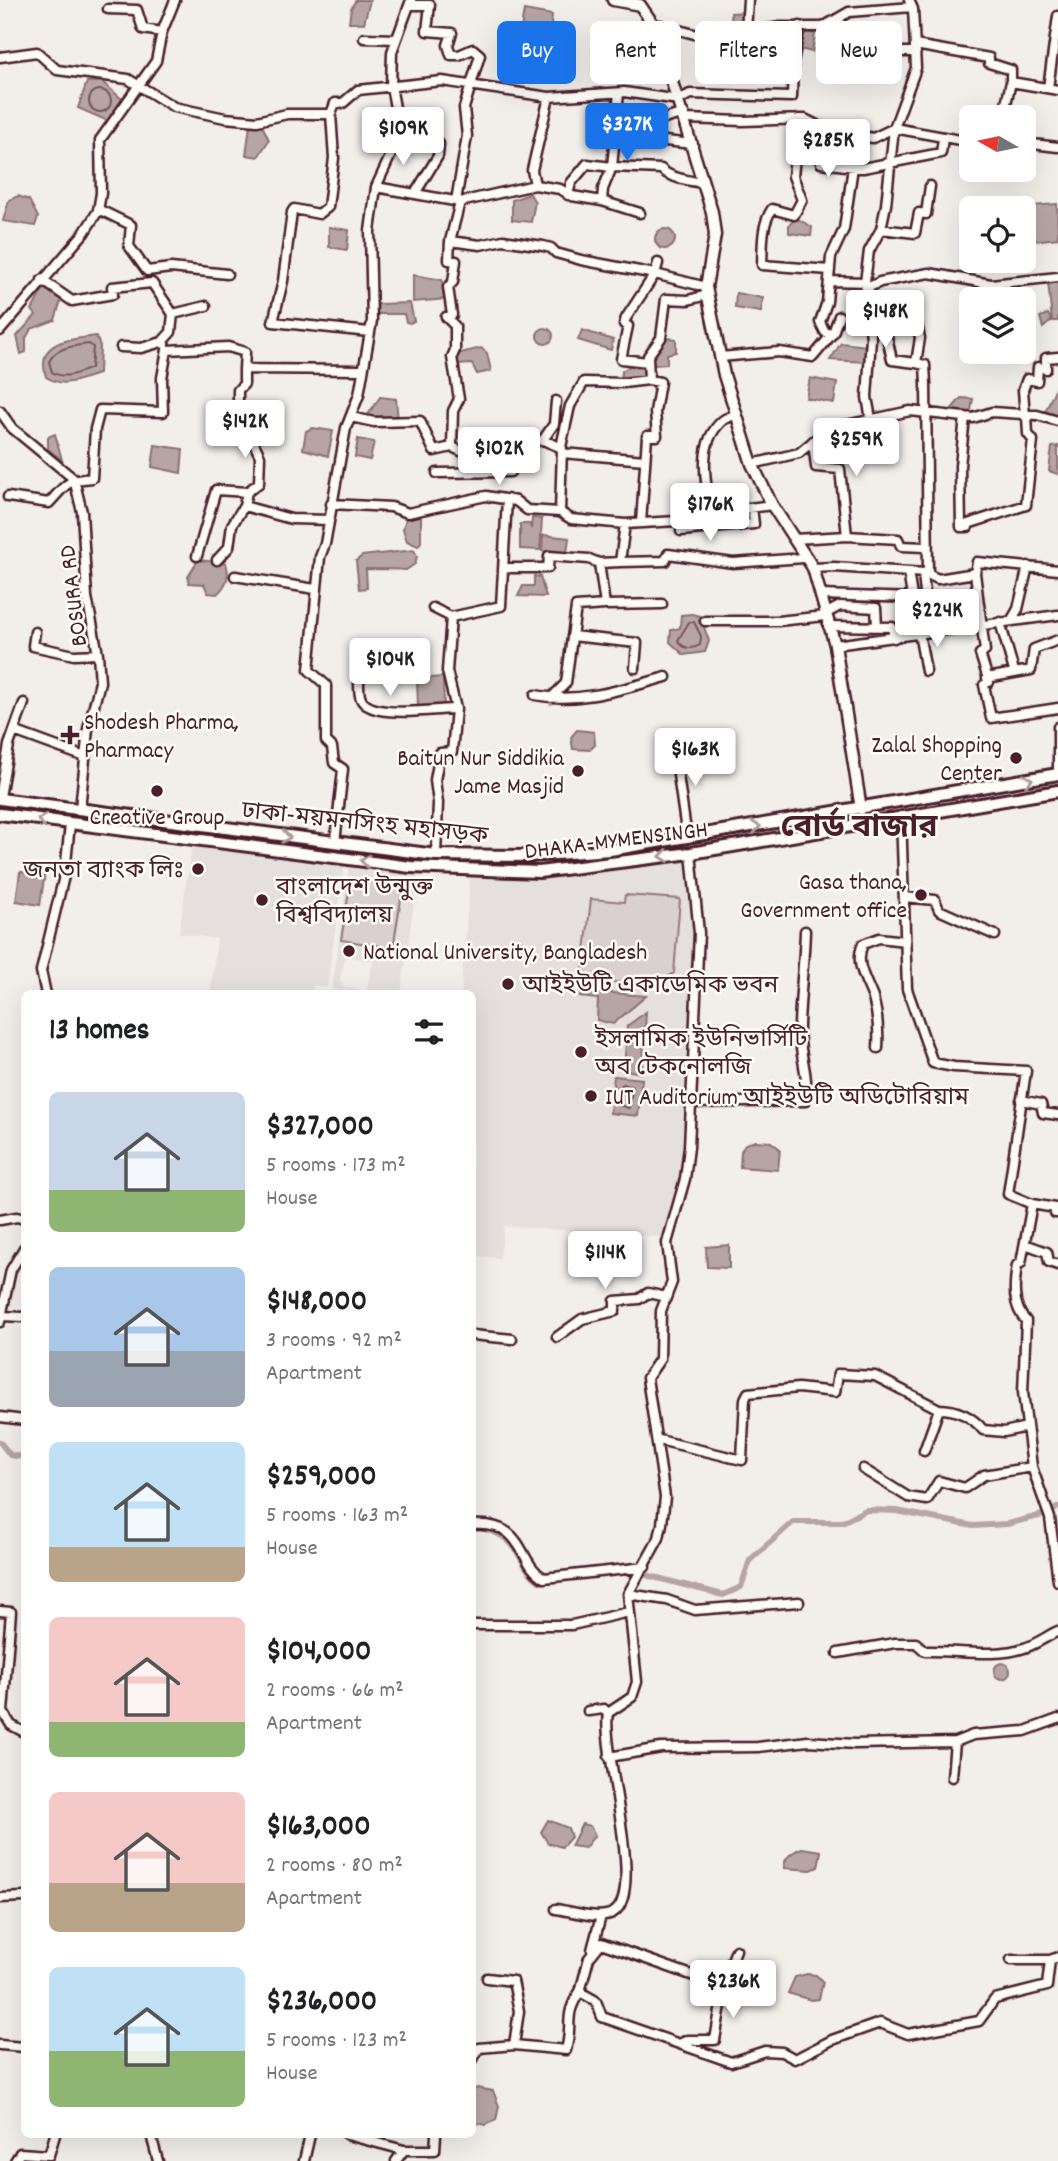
<!DOCTYPE html>
<meta charset="utf-8">
<style>
:root{--surface:#fff;--page:#f2f2f2;--text:#202124;--muted:#757577;--accent:#1a73e8}
body{margin:0;font-family:Dekko,"Noto Sans Bengali",sans-serif;background:var(--page);color:var(--text);height:100vh;display:flex;flex-direction:column;font-size:26px;white-space:nowrap}
*{box-sizing:border-box;margin:0}
p{font-size:23px;color:var(--muted)}
.icon{flex:none;width:38px;height:38px;fill:none;stroke:currentColor;stroke-width:2;stroke-linecap:round;stroke-linejoin:round}
.map{position:relative;flex:1;overflow:hidden}
.drawer{position:absolute;left:21px;top:990px;width:455px;height:1148px;display:flex;flex-direction:column;background:var(--surface);border-radius:10px;box-shadow:0 7px 28px #0002}
.drawer>*{flex:none}
.top-card{position:absolute;left:497px;top:21px;width:455px;height:63px;display:flex;gap:14px}
.needle{width:46px;rotate:279deg}
.tools{position:absolute;left:959px;top:105px;display:grid;gap:14px}
.tools a{display:grid;place-items:center;width:77px;height:77px;border-radius:10px;background:var(--surface);box-shadow:0 7px 28px #0002;font-size:35px}
.price{position:absolute;translate:-50% -60px;padding:0 16px;border-radius:7px;background:#fff;color:#222;font-size:23px;line-height:46px;filter:drop-shadow(0 2px 4px #0008)}
.price::after{content:'';position:absolute;left:50%;top:42px;width:21px;height:16px;margin-left:-10px;background:inherit;clip-path:polygon(0 0,100% 0,50% 100%)}
.price.selected{background:var(--accent);color:#fff}
ul{padding:0;list-style:none}
li{display:flex;align-items:center;gap:21px;height:175px;padding:0 28px}
li span{display:grid;place-items:center;flex:none;width:196px;height:140px;border-radius:10px;color:#555}
li>.icon{margin-inline-start:auto}
span .icon{width:84px;height:84px;fill:#fffc;stroke-width:1}
li b{font-size:30px}
h2{display:flex;justify-content:space-between;align-items:center;height:84px;padding:0 28px;font-size:30px}
.tag{padding:0 24px;border-radius:10px;background:var(--surface);box-shadow:0 7px 28px #0002;font-size:24px;line-height:63px}
.tag.selected{background:var(--accent);color:#fff}
.map>svg:first-child{display:block}
.built{fill:#e5dfdd;fill-rule:evenodd}
.green{fill:#d9d0cf;stroke:#92787d;stroke-width:2}
.water{fill:#b7a5a6;stroke:#8b6f75;stroke-width:2}
.lines{fill:none;stroke-linecap:round;stroke-linejoin:round}
.shore{stroke:#76555c;stroke-width:2}
.canal{stroke:#b7a5a6;stroke-width:6}
.minor-casing{stroke:#4a1f2b;stroke-width:13}
.major-casing{stroke:#4a1f2b;stroke-width:15}
.highway-casing{stroke:#4a1f2b;stroke-width:16}
.minor{stroke:#fdfcf7;stroke-width:8}
.major{stroke:#fdfcf7;stroke-width:10}
.highway{stroke:#fdfcf7;stroke-width:10}
.oneway{stroke:#ac999b}
.poi-dot{fill:#4a1f2b;stroke:#fdfcf7;stroke-width:2.5}
.labels{text-anchor:middle;stroke-width:5;stroke-linejoin:round;paint-order:stroke}
.street-label{font-size:24px;fill:#4a1f2b;stroke:#fdfcf7}
.poi-label{font-size:24px;fill:#4a1f2b;stroke:#fdfcf7;text-anchor:start}
.district-label{font-size:32px;font-weight:bold;fill:#4a1f2b;stroke:#fdfcf7}
</style>
<div class="map">
<svg width="1058" height="2161" viewBox="0 0 1058 2161">
<rect width="100%" height="100%" fill="#f2efeb"/>
<filter id="ink" filterUnits="userSpaceOnUse"><feTurbulence type="fractalNoise" baseFrequency=".0143" numOctaves="2"/><feDisplacementMap in="SourceGraphic" scale="14" xChannelSelector="R" yChannelSelector="G"/><feConvolveMatrix kernelMatrix="1 2 1 2 8 2 1 2 1" color-interpolation-filters="sRGB"/></filter>
<g filter="url(#ink)">
<path class="built" d="M192,845L344,866L327,987L313,985L312,994H210L217,939L179,933Z
M689,857L695,933L685,1160L663,1237L504,1226L500,1258L473,1256L472,994H461L470,874L554,876Z
M349,864L418,874L401,994H352L345,990L339,994H314L315,990L332,992ZM346,956L373,961L366,992L342,986L340,978Z"/>
<path class="green" d="M351,879L403,887L393,948L341,940Z
M625,895L680,899L674,973L653,987L582,978L591,899L624,902Z"/>
<path class="water" d="M356,0H370L364,23L349,22L351,8Z
M524,10L552,15L550,34L521,29Z
M747,12L748,27L732,31L731,13Z
M804,31L815,34L812,52L800,49Z
M87,82H102L123,100L108,121L78,108Z
M250,125H262L269,140L258,157L246,155Z
M835,136L867,142L866,150L828,148V137Z
M530,194L535,202L531,222L512,220V200Z
M18,196L29,200L38,217L35,226L3,221L9,200Z
M1057,204L1058,238L1024,242V208L1019,207Z
M796,218L812,227L811,236L789,233V225Z
M329,227L349,230L347,250L329,247Z
M655 239a10 10 0 1 1 20 0a10 10 0 1 1-20 0Z
M413,275L442,280L447,299L413,302Z
M1058,281V321H1051L1043,328L1040,317L1048,314L1052,321L1048,282Z
M43,289L58,293L62,297L55,320L31,329L26,338V352L21,354L17,336L36,315L32,310Z
M736,293L763,298L761,312L735,308Z
M410,303L414,321L410,323L406,322L404,314H376L378,304Z
M537 336a8 8 0 1 1 16 0a8 8 0 1 1-16 0Z
M582,330L613,340L611,350L578,340Z
M96,336L100,346L99,374C79,379 65,389 46,377C35,340 69,340 96,336Z
M667,338L676,339V352L667,354V364L654,365L650,355Z
M841,343L867,346V362L830,360Z
M481,348L487,353L491,371L477,374L472,364L457,365L454,358L457,354Z
M633,364L645,365L648,378L621,381L622,371Z
M810,378L837,383L834,403L806,398Z
M1056,387H1058V418L1044,414Z
M380,397L396,399L398,420L367,416Z
M961,398L973,399L970,416L952,415L950,411Z
M313,428L333,431L328,456L303,449L306,431Z
M55,434L62,460L48,449V437Z
M358,439L374,442L370,460L355,457Z
M155,445L183,449L181,473L152,467Z
M1058,446V474L1049,471L1052,447Z
M407,515H421V542L418,546L407,541L403,529Z
M532,518L542,519L540,550L520,549V524H530L531,529Z
M543,535L569,538L567,553L542,551Z
M414,550L417,556L415,564L406,570C392,569 380,569 366,569L367,588L359,589L356,561L362,556Z
M198,560L226,563C230,576 227,585 217,594L208,593L204,584L189,583L188,577Z
M534,576L540,577L546,597L518,596L523,586H534Z
M692,614L700,616L709,641L705,652L684,655L670,642L671,630L680,628L681,615Z
M443,677L444,705L418,706L417,679Z
M577,730L594,732L595,745L589,750L573,749L571,737Z
M20,872L45,873L40,905L16,901Z
M581,990L646,996L613,1024L597,1020L598,999L580,997Z
M646,1012L642,1073L624,1070L627,1026Z
M614,1076L642,1079L638,1116L610,1113Z
M756,1141L771,1142L780,1149L778,1170L740,1167L741,1151L745,1144Z
M729,1245V1268L707,1267L706,1247Z
M994 1671a8 8 0 1 1 16 0a8 8 0 1 1-16 0Z
M548,1820L568,1828L571,1837L562,1847L548,1843L541,1832Z
M582,1824L590,1826L595,1835L585,1848L571,1846Z
M802,1848L821,1851L818,1867L811,1870L785,1868C782,1858 794,1851 802,1848Z
M807,1974L816,1975L823,1982L819,1999L811,2000L788,1993L795,1977Z
M477,2088L493,2091L499,2106L496,2120L485,2125L473,2122V2091Z"/>
<g class="lines">
<path class="shore" d="M89 101a11 11 0 1 1 22 0a11 11 0 1 1-22 0Z
M89,344L93,347L91,368C78,373 64,380 52,372L49,362C55,347 74,346 89,344Z
M689,622H694L701,636L700,645C692,650 682,649 678,640Z
M623,1084L633,1087L629,1108L618,1105L619,1087Z"/>
<path class="canal" d="M0,1442L10,1455L24,1457
M1053,1511L1058,1507
M481,1528C524,1538 514,1562 539,1581L557,1580
M646,1575L723,1595L741,1587L750,1560L793,1522H842L866,1510L897,1511L973,1526L1007,1524L1043,1515"/>
<g class="minor-casing">
<path id="minor" d="M411,5H430L427,31L452,33L448,45L451,55H459L473,49L480,55L464,108L467,136L456,201
M108,9L137,10L143,29L162,32
M839,19L845,38L869,44L870,52H916
M655,27L660,25L698,35H726L781,27H823L849,12L912,7
M746,31L748,0
M364,38L396,39
M915,45L989,58V63L1011,70V82L1058,90
M0,57L37,52L57,70L128,79L174,107L225,118L257,121L287,114H331L335,103H343L358,90L442,81L549,97L624,92L679,100L690,94L792,97L793,62L800,26
M1048,88L1058,16
M331,114L334,158L328,207L319,214L294,209L292,212L283,281L273,322L369,332
M1003,117L1011,82
M686,119L743,121L805,119L827,130L873,138L894,128L971,142
M799,119L793,176L802,200L794,215L772,209C761,226 763,245 762,265L830,270
M399,129L432,135L439,144L438,156L416,192
M827,130L820,156L821,163L863,168L941,153L943,138
M637,134L650,130L661,120L684,113
M665,141L693,144
M1024,143L1058,147
M535,185L532,170L549,97
M376,187L460,202L535,185L560,189L572,196L602,201L640,213
M568,195L571,183L587,164L612,167L619,93
M602,201L603,189L612,167L661,169C669,178 690,181 703,183
M98,209L131,225L129,246L147,271L171,268L227,274
M881,229L915,233L919,213L926,214L930,186
M450,241L480,245L503,240L543,246L551,248L556,253L581,260L655,274L626,318L624,324L628,326L621,359L648,362
M658,263L655,274L706,287
M42,280L72,301L113,294L112,287L152,283L173,314
M830,281L865,282
M991,284L993,299
M867,288L880,282L929,273L991,284L1058,277
M870,314L914,312L920,338L916,363L925,365L926,383L928,574
M882,314L892,360L916,363
M0,331L84,233L98,211L101,193L100,140L156,61L162,32L175,0
M832,334L825,332L820,322L827,302L831,257L844,229L853,167
M162,342L171,332L173,314L206,306
M121,347L141,348L162,342L164,344
M167,350L228,347L245,352L244,369L362,370
M720,357L779,352L813,357L833,333L839,316
M0,411L12,428L74,479L82,512L87,597L98,654L100,682L88,729L80,809
M1025,416L1023,390L1027,379L1037,381L1038,367L1046,369V358L1058,357
M351,417L374,422L420,421L434,451L452,447L470,455L473,443L500,447L543,440L562,448L560,512
M965,417L960,466L961,527H968V524L1026,505L1033,440L1028,434L1027,416
M871,419L867,397L871,338L865,282L869,251L881,229L886,205L894,128L916,68L913,9L909,0
M543,440L554,424L556,401
M813,441L816,467L840,469L847,536
M452,447L453,411L459,399L452,357L455,350V326L446,317L452,315L448,287L453,282L456,261L449,260L450,241L460,202
M561,447L570,406L584,382L623,383L649,380
M562,453L645,460
M752,464L799,453L828,429L910,411L973,418L992,412L1037,415L1058,421
M437,473L510,472L511,446
M8,497L49,503C66,485 65,480 92,478L95,429L100,410L163,412L162,378L167,350
M331,504L391,507L408,513L486,496L516,501L527,510L560,512L571,519L625,524L677,521L681,517L772,505
M244,506L291,519L329,520
M711,513C706,485 696,444 722,421C725,418 733,416 737,414
M641,523L647,436H657L655,412L660,382L649,380L648,356L661,338L666,299L688,300L707,295
M625,524L620,562L599,563L605,605L662,604
M681,531L754,524L752,508
M794,539L847,536L898,539L901,546L925,547
M197,556L216,490L247,492
M217,560L229,547L232,525L244,506L247,492L259,483L260,456L250,435V425L238,421V390L244,384V369
M620,562L665,561L668,554L733,563L804,558
M504,568H548L549,556L589,559L599,563
M813,568L834,567L925,573L938,579L975,573L977,562L1058,570
M908,572L918,633
M923,573L927,614L925,633
M975,573L985,651L980,654L989,682
M235,576L315,589
M820,595L915,598
M433,608L451,617L447,671L456,709L452,752L440,753L435,780L438,803L436,855
M825,614L840,606L876,608L877,626
M451,617L501,606L507,499
M705,621H778L825,616
M1011,621L1018,609L1028,566
M1000,622L1014,671
M828,626L892,627L894,638
M35,632L33,646L74,655L98,654
M919,633L926,671
M572,636L637,643L635,668
M835,645L1058,615
M403,658H361C361,670 357,684 360,696C365,721 435,709 456,709
M987,678L1031,670L1034,649L1058,640
M984,685L991,718L1058,708
M535,695C579,704 623,689 666,677
M551,698L566,683L576,607L605,605
M1058,727V773
M14,731L85,757
M0,797L9,745L24,703
M901,816L907,989L933,1063L954,1067L1026,1071L1008,1194L1032,1204L1021,1263L1017,1265C1014,1285 1012,1306 1026,1321L1023,1392L1032,1467L1050,1518L1058,1581
M687,838L678,775L687,737
M335,843L343,769L334,763L332,747L326,741V685L309,670L320,557L325,544L346,428L359,395L372,321L370,231L376,187L400,135L391,86L392,52L411,0
M904,897L935,900L939,910L995,935
M46,994L41,971L65,872L70,824
M878,1048C879,1031 878,1015 873,998C866,979 854,964 863,944L879,938L905,941
M1021,1100L1041,1104L1043,1113L1058,1115
M691,1103L805,1101C810,1074 798,1052 799,1025C800,994 804,962 805,931
M1032,1204L1055,1208V1213H1058
M0,1220L17,1217L24,1219
M1025,1244L1047,1252L1049,1262L1058,1265
M1,1316L24,1317
M0,1322L11,1270L24,1248
M472,1335L512,1339
M557,1337L582,1319L615,1311V1301L639,1299L648,1293L666,1297
M939,1409C957,1409 973,1417 983,1430L1004,1432L1027,1427
M0,1417L24,1420
M659,1440L742,1460L745,1399L748,1393L798,1388L835,1392L838,1374L875,1376L939,1409L924,1451
M863,1469L908,1497L927,1500L939,1481L965,1488L984,1475L1032,1467
M472,1525C527,1521 516,1562 544,1578L645,1567
M628,1594L667,1600L695,1610L799,1602
M0,1611L11,1612L3,1712L11,1725L24,1732
M472,1625H572L629,1612
M838,1653L895,1643H916L925,1651C956,1650 995,1658 1024,1648C1035,1645 1047,1636 1058,1631
M588,1711L604,1709L608,1713
M609,1757L661,1748L758,1747L808,1741L855,1744L955,1742
M952,1777L955,1742L973,1735L1025,1731L1058,1719
M0,1898L24,1897
M556,1909C571,1911 600,1921 614,1912C646,1891 601,1750 608,1713L632,1697L637,1682L628,1594L659,1538L662,1524L665,1497L647,1378L660,1359L661,1311L672,1282L667,1243L685,1179L689,1147L699,933L691,853
M592,1950L601,1916
M1011,1960H1050L1058,1957
M697,1977L601,1943L589,1958L580,1992L596,2001L602,2017L731,2062L765,2051L782,2052L795,2059L832,2040L880,2023L908,2034L979,2021L995,1999L1047,1986L1050,1960
M487,1978L513,1981L519,2011L514,2045
M680,2044L687,2040H715L726,1976L736,1950
M0,2045L24,2047
M472,2061L479,2048L514,2045L566,2050C574,2021 562,2018 581,1990
M151,2135L158,2161
M347,2135L404,2150
M15,2161L20,2153L49,2155L55,2135
M304,2161L310,2135
M396,2161L404,2150H435L436,2135"/>
</g>
<g class="major-casing">
<path id="major" d="M613,0L640,5L655,27L712,212L715,235L706,287L724,375L752,464L772,505L813,568L835,645L861,809"/>
</g>
<g class="highway-casing">
<path id="highway" d="M0,799L436,855L528,856L610,850L1058,774
M0,814L411,867L539,872L691,853L1058,791"/>
</g>
<use href="#minor" class="minor"/>
<use href="#major" class="major"/>
<use href="#highway" class="highway"/>
</g>
<defs><path id="oneway-chevron" d="M-2-3.5L2.5 0L-2 3.5" fill="none" stroke-width="1.6" stroke-linecap="round" stroke-linejoin="round" transform="scale(1.75)"/></defs>
<g class="oneway">
<use href="#oneway-chevron" transform="translate(1028 780) rotate(-11)"/>
<use href="#oneway-chevron" transform="translate(42 820) rotate(-172)"/>
<use href="#oneway-chevron" transform="translate(756 827) rotate(-9)"/>
<use href="#oneway-chevron" transform="translate(286 837) rotate(7)"/>
<use href="#oneway-chevron" transform="translate(664 856) rotate(173)"/>
<use href="#oneway-chevron" transform="translate(365 861) rotate(-173)"/>
</g>
</g>
<g class="poi-dot">
<path d="M66.5 724.5h7v7h7v7h-7v7h-7v-7h-7v-7h7z"/>
<circle cx="1016" cy="758" r="7"/>
<circle cx="578" cy="771" r="7"/>
<circle cx="157" cy="791" r="7"/>
<circle cx="198" cy="869" r="7"/>
<circle cx="921" cy="895" r="7"/>
<circle cx="262" cy="900" r="7"/>
<circle cx="349" cy="951" r="7"/>
<circle cx="508" cy="984" r="7"/>
<circle cx="581" cy="1052" r="7"/>
<circle cx="591" cy="1096" r="7"/>
</g>
<g class="labels">
<g class="street-label">
<text transform="translate(72 596) rotate(-97)" y="8">BOSURA RD</text>
<text transform="translate(365 822) rotate(6)" y="8">ঢাকা-ময়মনসিংহ মহাসড়ক</text>
<text transform="translate(616 839) rotate(-7)" y="8">DHAKA-MYMENSINGH</text>
</g>
<g class="poi-label">
<text x="84" y="729">Shodesh Pharma,<tspan x="84" dy="28">Pharmacy</tspan></text>
<text x="1002" y="752" text-anchor="end">Zalal Shopping<tspan x="1002" dy="28">Center</tspan></text>
<text x="564" y="765" text-anchor="end">Baitun Nur Siddikia<tspan x="564" dy="28">Jame Masjid</tspan></text>
<text x="157" y="824" text-anchor="middle">Creative Group</text>
<text x="184" y="877" text-anchor="end">জনতা ব্যাংক লিঃ</text>
<text x="907" y="889" text-anchor="end">Gasa thana,<tspan x="907" dy="28">Government office</tspan></text>
<text x="276" y="894">বাংলাদেশ উন্মুক্ত<tspan x="276" dy="28">বিশ্ববিদ্যালয়</tspan></text>
<text x="363" y="959">National University, Bangladesh</text>
<text x="522" y="992">আইইউটি একাডেমিক ভবন</text>
<text x="595" y="1046">ইসলামিক ইউনিভার্সিটি<tspan x="595" dy="28">অব টেকনোলজি</tspan></text>
<text x="605" y="1104">IUT Auditorium আইইউটি অডিটোরিয়াম</text>
</g>
<g class="district-label">
<text x="859" y="836">বোর্ড বাজার</text>
</g>
</g>
</svg>
<div class="tools">
<a><svg class="needle" viewBox="-14 -14 28 28"><path d="M0-13l5 13h-10z" fill="#e53935"/><path d="M0 13l5-13h-10z" fill="#757577"/></svg></a>
<a><svg class="icon" aria-label="locate" viewBox="0 0 24 24"><circle cx="12" cy="12" r="6"/><path d="M12 2v4M12 18v4M2 12h4M18 12h4"/></svg></a>
<a><svg class="icon" aria-label="layers" viewBox="0 0 24 24"><path d="M12 4l9 5-9 5-9-5zM3 14l9 5 9-5"/></svg></a>
</div>
<b class="price selected" style="left:627px;top:163px">$327K</b>
<b class="price" style="left:403px;top:167px">$109K</b>
<b class="price" style="left:828px;top:179px">$285K</b>
<b class="price" style="left:885px;top:350px">$148K</b>
<b class="price" style="left:245px;top:460px">$142K</b>
<b class="price" style="left:856px;top:478px">$259K</b>
<b class="price" style="left:499px;top:487px">$102K</b>
<b class="price" style="left:710px;top:543px">$176K</b>
<b class="price" style="left:937px;top:649px">$224K</b>
<b class="price" style="left:390px;top:698px">$104K</b>
<b class="price" style="left:695px;top:788px">$163K</b>
<b class="price" style="left:605px;top:1291px">$114K</b>
<b class="price" style="left:733px;top:2020px">$236K</b>
<div class="top-card">
<a class="tag selected">Buy</a>
<a class="tag">Rent</a>
<a class="tag">Filters</a>
<a class="tag">New</a>
</div>
<section class="drawer">
<h2>13 homes<svg class="icon" aria-label="filters" viewBox="0 0 24 24"><path d="M4 7h16M4 17h16"/><circle cx="9" cy="7" r="2"/><circle cx="15" cy="17" r="2"/></svg></h2>
<ul>
<li><span style="background:linear-gradient(#c9d6e8 70%,#8fb573 0)"><svg class="icon" aria-label="home" viewBox="0 0 24 24"><path d="M3 11l9-7 9 7M6 9v11h12V9"/></svg></span><div><b>$327,000</b><p>5 rooms · 173 m²</p><p>House</p></div></li>
<li><span style="background:linear-gradient(#a9c7e8 60%,#9aa5b1 0)"><svg class="icon" aria-label="home" viewBox="0 0 24 24"><path d="M3 11l9-7 9 7M6 9v11h12V9"/></svg></span><div><b>$148,000</b><p>3 rooms · 92 m²</p><p>Apartment</p></div></li>
<li><span style="background:linear-gradient(#bfe0f5 75%,#b9a48a 0)"><svg class="icon" aria-label="home" viewBox="0 0 24 24"><path d="M3 11l9-7 9 7M6 9v11h12V9"/></svg></span><div><b>$259,000</b><p>5 rooms · 163 m²</p><p>House</p></div></li>
<li><span style="background:linear-gradient(#f6c9c9 75%,#8fb573 0)"><svg class="icon" aria-label="home" viewBox="0 0 24 24"><path d="M3 11l9-7 9 7M6 9v11h12V9"/></svg></span><div><b>$104,000</b><p>2 rooms · 66 m²</p><p>Apartment</p></div></li>
<li><span style="background:linear-gradient(#f6c9c9 65%,#b9a48a 0)"><svg class="icon" aria-label="home" viewBox="0 0 24 24"><path d="M3 11l9-7 9 7M6 9v11h12V9"/></svg></span><div><b>$163,000</b><p>2 rooms · 80 m²</p><p>Apartment</p></div></li>
<li><span style="background:linear-gradient(#bfe0f5 60%,#8fb573 0)"><svg class="icon" aria-label="home" viewBox="0 0 24 24"><path d="M3 11l9-7 9 7M6 9v11h12V9"/></svg></span><div><b>$236,000</b><p>5 rooms · 123 m²</p><p>House</p></div></li>
</ul>
</section>
</div>
